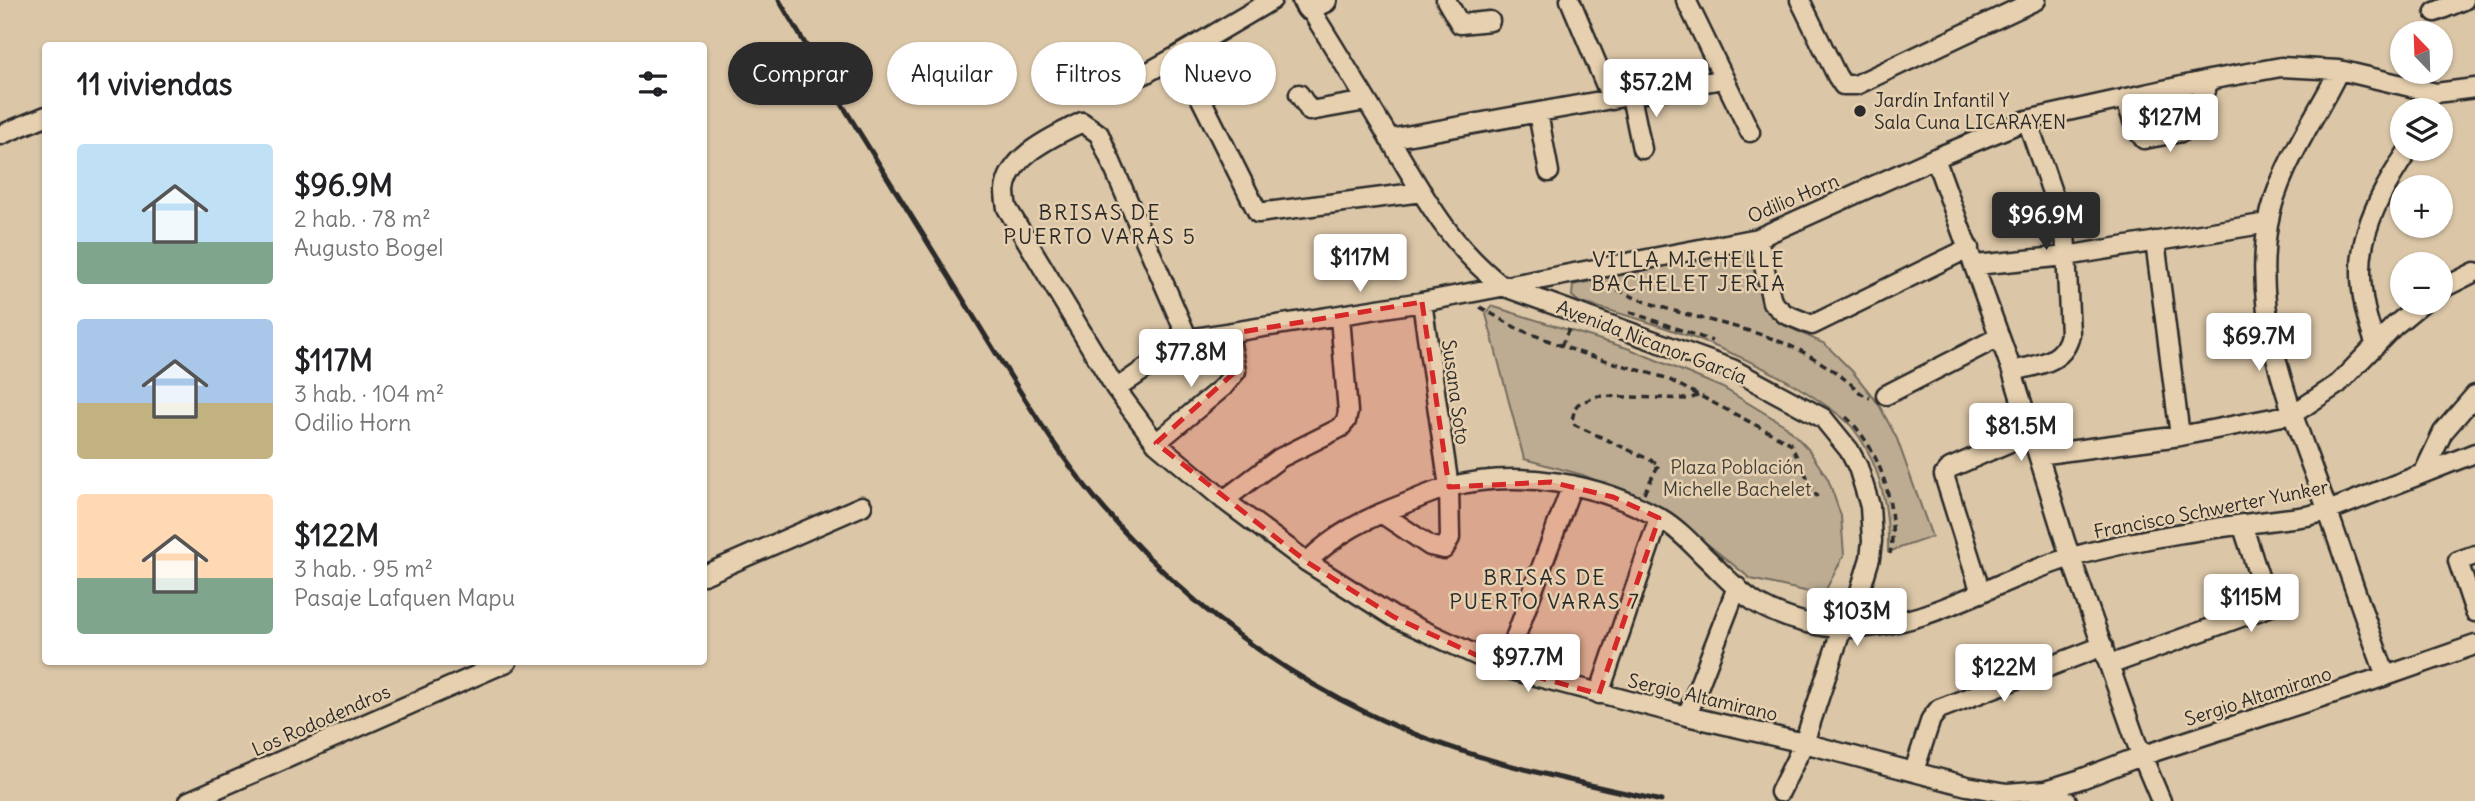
<!DOCTYPE html>
<html lang="es">
<meta charset="utf-8">
<style>
:root{--surface:#fff;--page:#f2f2f2;--text:#202124;--muted:#757577;--accent:#2b2b2b}
body{margin:0;font-family:Delius,sans-serif;background:var(--page);color:var(--text);height:100vh;display:flex;flex-direction:column;font-size:26px;white-space:nowrap}
*{box-sizing:border-box;margin:0}
p{font-size:23px;color:var(--muted)}
.icon{flex:none;width:38px;height:38px;fill:none;stroke:currentColor;stroke-width:2;stroke-linecap:round;stroke-linejoin:round}
.map{position:relative;flex:1;overflow:hidden}
.drawer{position:absolute;left:42px;top:42px;width:665px;height:623px;display:flex;flex-direction:column;background:var(--surface);border-radius:7px;box-shadow:0 2px 5px #0004}
.drawer>*{flex:none}
.banner{position:absolute;left:728px;top:42px;width:665px;height:63px;display:flex;gap:14px}
.needle{width:46px;rotate:337deg}
.controls{position:absolute;left:2390px;top:21px;display:grid;gap:14px}
.controls a{display:grid;place-items:center;width:63px;height:63px;border-radius:50%;background:var(--surface);box-shadow:0 2px 5px #0004;font-size:35px}
.price{position:absolute;translate:-50% -60px;padding:0 16px;border-radius:7px;background:#fff;color:#222;font-size:23px;line-height:46px;filter:drop-shadow(0 2px 4px #0008)}
.price::after{content:'';position:absolute;left:50%;top:42px;width:21px;height:16px;margin-left:-10px;background:inherit;clip-path:polygon(0 0,100% 0,50% 100%)}
.price.selected{background:var(--accent);color:#fff}
ul{padding:0;list-style:none}
li{display:flex;align-items:center;gap:21px;height:175px;padding:0 35px}
li span{display:grid;place-items:center;flex:none;width:196px;height:140px;border-radius:7px;color:#555}
li>.icon{margin-inline-start:auto}
span .icon{width:84px;height:84px;fill:#fffc;stroke-width:1}
li b{font-size:30px}
h2{display:flex;justify-content:space-between;align-items:center;height:84px;padding:0 35px;font-size:30px}
.pill{padding:0 24px;border-radius:32px;background:var(--surface);box-shadow:0 2px 5px #0004;font-size:24px;line-height:63px}
.pill.selected{background:var(--accent);color:#fff}
.map>svg:first-child{display:block}
.green{fill:#bdac92;stroke:#746c5e;stroke-width:2}
.lines{fill:none;stroke-linecap:round;stroke-linejoin:round}
.street-casing{stroke:#2b2b2b;stroke-width:23}
.secondary-casing{stroke:#2b2b2b;stroke-width:30}
.path{stroke:#2b2b2b;stroke-width:3.5;stroke-dasharray:7 5;stroke-linecap:butt}
.street{stroke:#e6d0af;stroke-width:18}
.secondary{stroke:#e6d0af;stroke-width:24}
.rail{stroke:#2b2b2b;stroke-width:5}
.marked{fill:#d62828;fill-opacity:0.2;stroke:#d62828;stroke-width:5;stroke-dasharray:14 9;stroke-linejoin:round}
.poi-dot{fill:#2b2b2b;stroke:#e6d0af;stroke-width:2.5}
.labels{text-anchor:middle;stroke-width:5;stroke-linejoin:round;paint-order:stroke}
.poi-label{font-size:19px;fill:#2b2b2b;stroke:#e6d0af;text-anchor:start}
.street-label{font-size:19px;fill:#2b2b2b;stroke:#e6d0af}
.park-label{font-size:19px;fill:#413e3a;stroke:#e6d0af}
.neighbourhood-label{font-size:21px;letter-spacing:2px;fill:#2b2b2b;stroke:#e6d0af}
</style>
<div class="map">
<svg width="2475" height="801" viewBox="0 0 2475 801">
<rect width="100%" height="100%" fill="#dbc6a7"/>
<filter id="ink" filterUnits="userSpaceOnUse"><feTurbulence type="fractalNoise" baseFrequency=".0143" numOctaves="2"/><feDisplacementMap in="SourceGraphic" scale="14" xChannelSelector="R" yChannelSelector="G"/><feConvolveMatrix kernelMatrix="1 2 1 2 8 2 1 2 1" color-interpolation-filters="sRGB"/></filter>
<g filter="url(#ink)">
<path class="green" d="M1750,249L1761,298L1768,310L1784,325L1825,344L1852,371L1878,403L1897,439L1932,537L1888,552C1889,507 1880,462 1852,427C1843,416 1829,408 1818,400C1750,353 1659,323 1579,302L1572,296L1573,285Z
M1491,306L1630,349L1723,388L1786,426L1808,449L1828,479L1841,516L1844,555L1823,595L1751,579L1665,510L1583,475L1524,459L1486,314Z"/>
<g class="lines">
<g class="street-casing">
<path id="street" d="M1272,0L1179,55L1258,213L1422,192
M1446,0L1460,24L1490,21
M1570,0L1612,100
M1686,0L1750,132
M1800,0L1837,76L1843,85H1856L2036,0
M1309,7C1337,52 1364,96 1391,141C1425,198 1449,244 1502,286L1732,369L1823,418L1849,450L1858,467L1870,506L1872,541L1870,558L1860,591L1842,628L1804,743L1780,792
M2435,12L2464,0
M2339,70C2315,120 2278,168 2268,224C2251,322 2294,416 2326,506C2346,563 2365,620 2386,676
M1143,75L1179,55
M2475,88L2436,93L2339,70L2281,67L2209,80L2027,120L1935,158L1758,238L1422,302L1188,339L1099,134L1082,122C1055,136 1008,155 1005,191C1005,196 1006,202 1007,208L1116,389L1156,443L1224,500L1307,562L1394,617L1504,668L1687,716L1804,743L1967,786L2007,793L2046,790L2081,779L2141,756L2386,676L2475,645
M1299,94L1310,111L1366,101
M1631,96L1642,149
M2125,98L2135,127L2144,139L2182,132L2192,125L2209,80
M1538,113L1549,172
M0,135L46,116
M1389,139L1723,79
M1935,158L2012,371L2065,541L2137,744L2161,801
M1758,238L1772,302L1785,314L1812,325L1969,248
M2155,241L2180,436
M1976,265L2066,256L2268,223
M2441,289L2475,272
M2376,345C2345,264 2364,217 2409,149
M2012,371C2037,365 2065,363 2070,334L2065,230L2027,120
M1116,389L1188,339
M1886,395L1999,337
M1156,443L1223,387L1236,371L1229,334
M2038,455L2180,436L2293,414L2338,384L2394,326L2422,303
M2424,472L2443,432L2475,395
M1224,500L1280,458L1340,428L1346,421L1348,412L1340,317
M1381,513L1430,546L1444,549L1450,538L1449,487L1422,302
M2475,555L2458,561L2475,612
M1307,562C1335,534 1367,518 1404,504C1419,498 1434,491 1449,487C1518,469 1599,483 1660,518C1677,528 1691,543 1705,557C1721,572 1738,592 1758,604C1782,618 1817,628 1846,628C1926,630 1997,578 2072,557C2148,535 2229,526 2307,516L2328,511L2475,453
M704,575L862,506
M1981,593L1944,475L1950,468L2031,433
M2109,665L2269,607L2242,524
M1504,668L1572,485
M1599,694L1659,518
M1687,716L1737,587
M1914,771L1931,719L1939,709L2103,646
M2046,790L2060,800L2067,801
M189,801L507,662"/>
</g>
<g class="secondary-casing">
<path id="secondary" d="M1305,0L1309,7L1324,0"/>
</g>
<path class="path" d="M1607,284C1666,318 1739,320 1799,350C1815,358 1840,374 1853,386C1859,392 1862,395 1870,398
M1480,307L1518,329L1581,353L1666,378L1790,443L1817,497
M1630,312L1712,341
M1561,346L1569,329
M1846,417C1880,448 1899,508 1890,554
M1644,493L1659,464L1575,425L1572,420L1575,408L1578,404L1598,396L1690,399L1699,395"/>
<use href="#street" class="street"/>
<use href="#secondary" class="secondary"/>
<path class="rail" d="M779,0C832,90 888,178 943,267C982,329 1018,392 1060,452C1138,563 1245,654 1367,713C1460,759 1561,778 1661,801"/>
</g>
</g>
<path class="marked" d="M1422,302L1449,487L1551,482L1613,497L1659,518L1599,694L1504,668L1394,617L1307,562L1156,443L1236,371L1229,334Z"/>
<circle class="poi-dot" cx="1860" cy="111" r="7"/>
<g class="labels">
<g class="poi-label">
<text x="1874" y="107">Jardín Infantil Y<tspan x="1874" dy="22">Sala Cuna LICARAYEN</tspan></text>
</g>
<g class="street-label">
<text transform="translate(1793 198) rotate(-23)" y="7">Odilio Horn</text>
<text transform="translate(1652 342) rotate(21)" y="7">Avenida Nicanor García</text>
<text transform="translate(1456 392) rotate(82)" y="7">Susana Soto</text>
<text transform="translate(2211 509) rotate(-11)" y="7">Francisco Schwerter Yunker</text>
<text transform="translate(2258 696) rotate(-18)" y="7">Sergio Altamirano</text>
<text transform="translate(1703 697) rotate(13)" y="7">Sergio Altamirano</text>
<text transform="translate(321 720) rotate(-24)" y="7">Los Rododendros</text>
</g>
<g class="park-label">
<text x="1737" y="474">Plaza Población<tspan x="1737" dy="22">Michelle Bachelet</tspan></text>
</g>
<g class="neighbourhood-label">
<text x="1100" y="220">BRISAS DE<tspan x="1100" dy="24">PUERTO VARAS 5</tspan></text>
<text x="1689" y="267">VILLA MICHELLE<tspan x="1689" dy="24">BACHELET JERIA</tspan></text>
<text x="1545" y="585">BRISAS DE<tspan x="1545" dy="24">PUERTO VARAS 7</tspan></text>
</g>
</g>
</svg>
<div class="controls">
<a><svg class="needle" viewBox="-14 -14 28 28"><path d="M0-13l5 13h-10z" fill="#e53935"/><path d="M0 13l5-13h-10z" fill="#757577"/></svg></a>
<a><svg class="icon" aria-label="layers" viewBox="0 0 24 24"><path d="M12 4l9 5-9 5-9-5zM3 14l9 5 9-5"/></svg></a>
<a>+</a>
<a>−</a>
</div>
<b class="price" style="left:1656px;top:119px">$57.2M</b>
<b class="price" style="left:2170px;top:154px">$127M</b>
<b class="price selected" style="left:2046px;top:252px">$96.9M</b>
<b class="price" style="left:1360px;top:294px">$117M</b>
<b class="price" style="left:2259px;top:373px">$69.7M</b>
<b class="price" style="left:1191px;top:389px">$77.8M</b>
<b class="price" style="left:2021px;top:463px">$81.5M</b>
<b class="price" style="left:2251px;top:634px">$115M</b>
<b class="price" style="left:1857px;top:648px">$103M</b>
<b class="price" style="left:1528px;top:694px">$97.7M</b>
<b class="price" style="left:2004px;top:704px">$122M</b>
<div class="banner">
<a class="pill selected">Comprar</a>
<a class="pill">Alquilar</a>
<a class="pill">Filtros</a>
<a class="pill">Nuevo</a>
</div>
<section class="drawer">
<h2>11 viviendas<svg class="icon" aria-label="filters" viewBox="0 0 24 24"><path d="M4 7h16M4 17h16"/><circle cx="9" cy="7" r="2"/><circle cx="15" cy="17" r="2"/></svg></h2>
<ul>
<li><span style="background:linear-gradient(#bfe0f5 70%,#7fa58c 0)"><svg class="icon" aria-label="home" viewBox="0 0 24 24"><path d="M3 11l9-7 9 7M6 9v11h12V9"/></svg></span><div><b>$96.9M</b><p>2 hab. · 78 m²</p><p>Augusto Bogel</p></div></li>
<li><span style="background:linear-gradient(#a9c7e8 60%,#c2b280 0)"><svg class="icon" aria-label="home" viewBox="0 0 24 24"><path d="M3 11l9-7 9 7M6 9v11h12V9"/></svg></span><div><b>$117M</b><p>3 hab. · 104 m²</p><p>Odilio Horn</p></div></li>
<li><span style="background:linear-gradient(#ffd9b3 60%,#7fa58c 0)"><svg class="icon" aria-label="home" viewBox="0 0 24 24"><path d="M3 11l9-7 9 7M6 9v11h12V9"/></svg></span><div><b>$122M</b><p>3 hab. · 95 m²</p><p>Pasaje Lafquen Mapu</p></div></li>
</ul>
</section>
</div>
